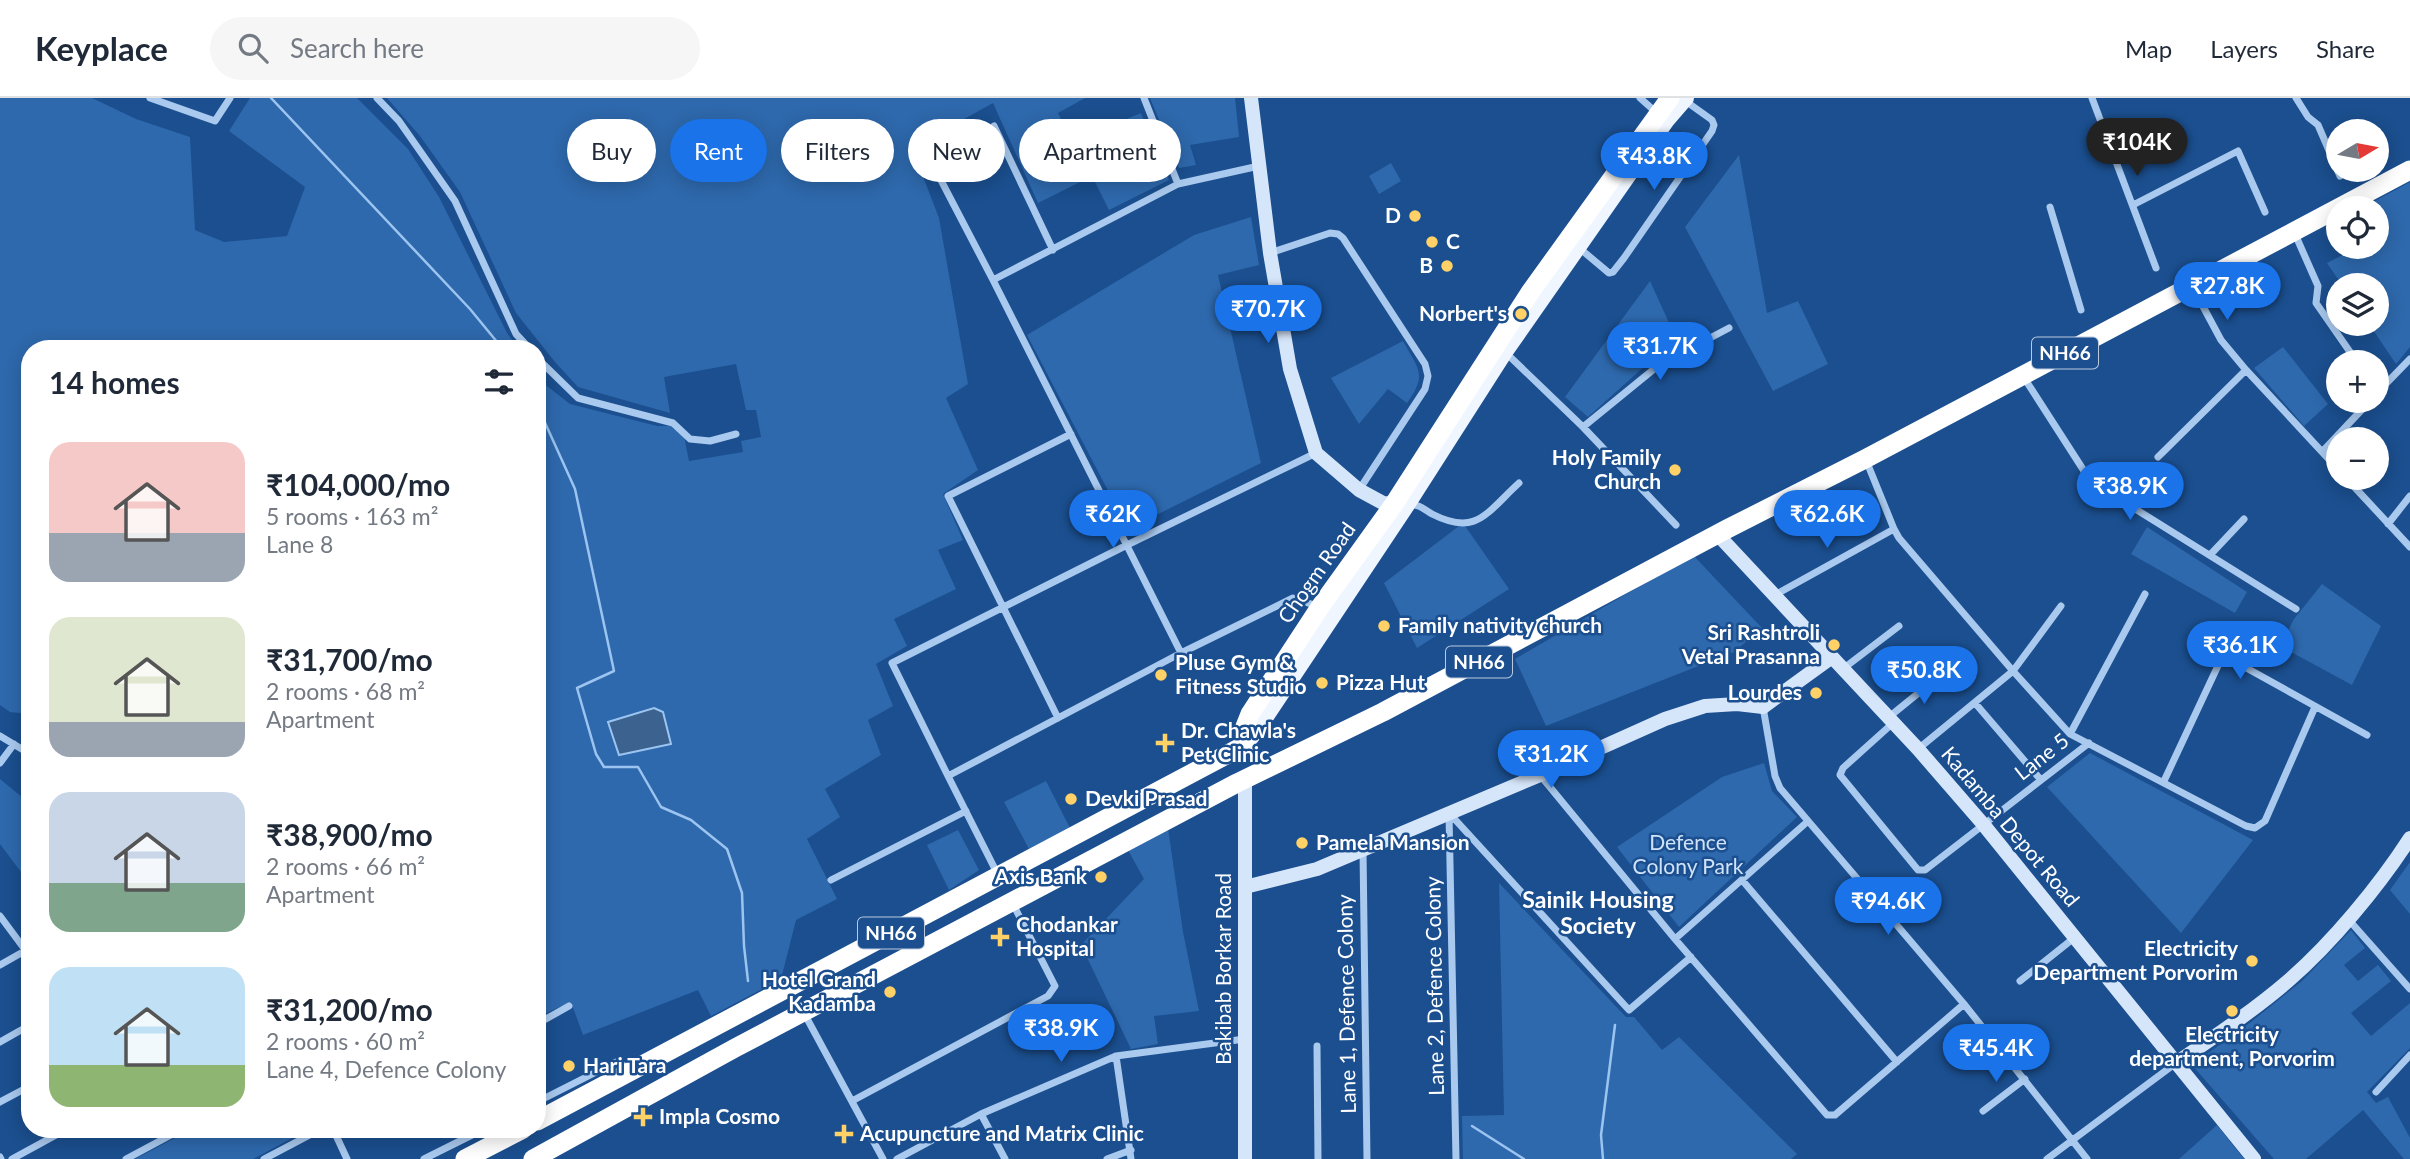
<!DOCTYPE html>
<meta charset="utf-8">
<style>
:root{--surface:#fff;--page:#f6f6f7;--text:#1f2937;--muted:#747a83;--line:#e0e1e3;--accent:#1a73e8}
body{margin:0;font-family:Lato,sans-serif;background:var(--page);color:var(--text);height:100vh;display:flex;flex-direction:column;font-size:26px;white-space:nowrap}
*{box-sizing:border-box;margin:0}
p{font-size:23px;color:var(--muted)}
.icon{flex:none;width:38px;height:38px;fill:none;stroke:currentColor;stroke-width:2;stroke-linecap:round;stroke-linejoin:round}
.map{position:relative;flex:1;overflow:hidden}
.panel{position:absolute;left:21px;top:242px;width:525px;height:798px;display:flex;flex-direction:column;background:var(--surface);border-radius:28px;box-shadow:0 4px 18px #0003}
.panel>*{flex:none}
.top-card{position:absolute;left:567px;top:21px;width:665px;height:63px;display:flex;gap:14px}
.needle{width:46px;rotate:80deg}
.tools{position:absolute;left:2326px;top:21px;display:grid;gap:14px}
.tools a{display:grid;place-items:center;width:63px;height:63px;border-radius:50%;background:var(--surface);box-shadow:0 4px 18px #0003;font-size:35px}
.price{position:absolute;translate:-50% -60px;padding:0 16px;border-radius:24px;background:var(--accent);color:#fff;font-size:23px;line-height:46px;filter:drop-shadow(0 2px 4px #0008)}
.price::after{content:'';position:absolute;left:50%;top:42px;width:21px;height:16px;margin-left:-10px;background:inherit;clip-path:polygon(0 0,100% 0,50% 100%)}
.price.active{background:#222;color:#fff}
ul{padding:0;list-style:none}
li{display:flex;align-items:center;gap:21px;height:175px;padding:0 28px}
li span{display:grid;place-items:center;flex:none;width:196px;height:140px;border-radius:21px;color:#555}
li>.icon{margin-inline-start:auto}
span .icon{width:84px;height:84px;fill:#fffc;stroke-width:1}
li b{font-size:30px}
h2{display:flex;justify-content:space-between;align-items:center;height:84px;padding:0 28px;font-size:30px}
.tag{padding:0 24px;border-radius:32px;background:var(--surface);box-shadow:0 4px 18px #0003;font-size:24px;line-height:63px}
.tag.active{background:var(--accent);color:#fff}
header{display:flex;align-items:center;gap:42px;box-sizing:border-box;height:98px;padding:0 35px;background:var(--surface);border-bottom:2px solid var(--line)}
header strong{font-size:33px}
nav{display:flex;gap:38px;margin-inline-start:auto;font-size:24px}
.search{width:490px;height:63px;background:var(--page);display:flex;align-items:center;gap:18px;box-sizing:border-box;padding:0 24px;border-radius:38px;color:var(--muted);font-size:26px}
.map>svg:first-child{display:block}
.green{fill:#2e69ad}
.water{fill:#3c6290;stroke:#9cc4f0;stroke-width:2}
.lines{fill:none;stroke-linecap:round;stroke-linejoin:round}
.stream{stroke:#9cc4f0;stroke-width:2.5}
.street{stroke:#a9c9ee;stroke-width:7}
.secondary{stroke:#d6e6fa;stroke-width:14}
.primary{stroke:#f0f6ff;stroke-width:16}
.highway{stroke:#fff;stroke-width:19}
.poi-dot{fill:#ffd166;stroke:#1b4f8f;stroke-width:2.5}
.labels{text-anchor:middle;stroke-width:5;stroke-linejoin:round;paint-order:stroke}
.shield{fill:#1b4f8f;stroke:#bbcadd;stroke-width:2}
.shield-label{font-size:19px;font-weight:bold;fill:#fff}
.poi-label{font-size:21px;font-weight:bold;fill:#fff;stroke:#1b4f8f;text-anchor:start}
.street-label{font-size:21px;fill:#fff;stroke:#1b4f8f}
.park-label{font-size:21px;fill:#cfe3fa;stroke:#1b4f8f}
.neighbourhood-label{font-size:23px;font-weight:bold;fill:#fff;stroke:#1b4f8f}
</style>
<header>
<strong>Keyplace</strong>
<div class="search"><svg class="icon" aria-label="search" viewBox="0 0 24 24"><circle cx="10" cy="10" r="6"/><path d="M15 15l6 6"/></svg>Search here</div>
<nav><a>Map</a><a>Layers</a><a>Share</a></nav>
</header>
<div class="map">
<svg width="2410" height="1061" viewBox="0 0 2410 1061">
<rect width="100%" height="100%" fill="#1b4f8f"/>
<path class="green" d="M0,0H92L136,21L190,39L195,132L224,144L287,138L305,89L229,33L250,0H357L408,51L439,99L507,235L518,250H30V616L10,614L0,607Z
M387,0H1085L1058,15L1072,44L1141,15L1169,82L1109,112L1092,78L1038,105L993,5L912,50L939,120L968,286L946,300L978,372L943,396L963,442L938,452L956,491L894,521L907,548L876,566L893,608L868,622L881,657L825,691L840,719L807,741L837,801L796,822L781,881L711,918L698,892L583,937L571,904L537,919V277L543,285L570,306L657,328H682L689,363L743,354L741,343L761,339L756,312H746L736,266L664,279L670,315L578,289L555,264L516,215L460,94L420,38Z
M1150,0H1235L1239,39L1190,47L1196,67L1179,70Z
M1739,57L1767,215L1798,203L1828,266L1773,293L1685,129Z
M1391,65L1401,83L1379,96L1369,78Z
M2410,84V249L2396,266L2369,226H2376V187H2342L2327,165L2358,149H2376V110H2362Z
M1251,119L1259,167L1218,177L1261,365L1128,431L1027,237L1194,137Z
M1650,183L1676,240L1588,319L1565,299Z
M1403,243C1418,271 1428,276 1407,305L1388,291L1359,326L1331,280Z
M2283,249L2328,306L2304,328L2254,270Z
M1463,425L1509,491L1417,550L1384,485Z
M2147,429L2247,494L2235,515L2131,456Z
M1693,457L1762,530L1734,554L1546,628L1515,561Z
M2322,486L2381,528L2352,587L2280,548L2294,521Z
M2090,655L2253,742L2181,835L2047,689Z
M1764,665L1772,693L1797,719L1679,829L1617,749L1722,679Z
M0,681L23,700L30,688V786L0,746Z
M1046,683L1070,730L1029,751L1004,704Z
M1168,730L1183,834L1199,913L1154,918L1158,946L1131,951L1081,847L1144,781L1128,752Z
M958,732L979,772L949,792L927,747Z
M2410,764V816L2390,792Z
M1499,785L1626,919H1634L1662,952L1679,939L1797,1056L1791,1061H1463L1462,1018L1504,1017Z
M2351,832L2365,850L2344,867L2358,883L2378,867L2391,883L2351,915L2371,938L2410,905V950L2367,994L2376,1005L2388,999L2410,1040V1061H2404L2363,1012L2306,1061H2274L2192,967L2251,924L2302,883Z
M2217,1027L2244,1061H2179Z
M192,1031H309L253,1061H135Z"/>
<path class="water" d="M654,610L663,614L671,646L619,657L608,624Z"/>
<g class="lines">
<path class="stream" d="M271,0L470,211L502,250
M537,307L575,391L614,573L577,590L596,656L604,669H638L661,709L691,722L727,751L742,795L744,848L748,883
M1472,1028L1524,1061
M1603,1061L1601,1037L1615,927"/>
<path class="street" d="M150,0L215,23L230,0
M377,0L399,23L455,103L516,236L529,250
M1144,0L1178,86
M1640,0L1658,16
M2092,0L2156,170
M2296,0L2308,19L2318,27L2340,78
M994,28L1053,152
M920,42L993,182L1181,555
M2133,107L2238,53L2265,114
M2050,109L2081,212
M2295,136L2318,188L2316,205L2357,264
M1578,149L1609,175L1613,174L1624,160L1712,33L1714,27L1712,22L1684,2
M1270,155L1330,135L1338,136L1343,140L1425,266L1428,278L1425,291L1359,392
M993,182L1178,86L1259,68
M2192,188L2221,242L2246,272
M1505,254L1583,329L1676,427
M537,260L578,300L673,325L690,341L710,343L736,336
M2023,278L2086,376L2137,412L2296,511
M2376,296L2410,261
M1583,329L1659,267L1729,230
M2322,354L2370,303
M2158,359L2246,272L2338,371
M1866,362L1894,431L1899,440L2013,573L2070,636L2246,728L2255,730L2265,723L2315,609
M2346,380L2410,449
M1408,407C1419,406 1422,410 1432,416C1477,439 1487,414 1519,385
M2388,426L2410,398
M2210,457L2244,421
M1775,497L1894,431
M1844,570L1899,528
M1975,605L2041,682
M1763,609L1775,678L1780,690L1964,906L2087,1061
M1889,619L1943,575
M1058,620L948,398L1071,336
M1893,625L1843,670L1840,677L1918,772H1925L2089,645
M2070,636L2145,496
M0,638L30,656
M1918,651L2013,573L2061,508
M0,665L14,646
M1540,677L1675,841L1827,1017H1835L1964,906
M948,678L892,565L1127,447L1316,355
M2164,683L2223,557L2367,637
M1449,716L1456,1061
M1450,716L1629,912L1691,859
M1363,752L1367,1061
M998,777L948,678L1181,555L1293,500L1317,508
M831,782L966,713
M1742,782L1897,964
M0,818L26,853
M2348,821L2410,891
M1675,841L1807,724
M0,867L30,850
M2020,883L2074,840
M804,915L883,1061
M537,926L569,908
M0,944L30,927
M1317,948L1318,1061
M1116,958L1131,1061
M2376,994L2410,957
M852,1003L1048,898L1055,888L1013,806
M0,1004L30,988
M537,1004L616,964L630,971
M1983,1013L2025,981
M981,1016L1005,1061
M333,1031L347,1061
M0,1059L1,1061
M12,1061L67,1031
M126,1061L182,1031
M264,1061L321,1031
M424,1061L484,1031
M897,1061L981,1016L1116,958L1245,941
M1107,1061L1131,1052
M2047,1061L2176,965"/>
<path class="secondary" d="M1251,0L1270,155L1290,271L1316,355L1359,392L1383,405L1401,406
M1719,438L1918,651L1983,726L2254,1061
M1245,681V1061
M1245,789L1317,771L1540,677L1665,621L1705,608L1737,606L1763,609L1832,559
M2176,965C2214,939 2253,913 2288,883C2332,845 2379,788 2410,740"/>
<path class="primary" d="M1245,647L1259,629L1407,407L1505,254L1667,22L1686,0"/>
<path class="highway" d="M537,1023L1245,647L1244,631L1250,616L1320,509L1394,406L1531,193L1670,0
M465,1061L523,1031
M533,1061L735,950L1237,685L1383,614L1727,431L1865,361L2410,72"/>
</g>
<g class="poi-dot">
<circle cx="1415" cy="118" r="7"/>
<circle cx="1432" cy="144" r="7"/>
<circle cx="1447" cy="168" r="7"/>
<circle cx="1521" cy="216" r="7"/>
<circle cx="1675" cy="372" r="7"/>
<circle cx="1384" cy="528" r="7"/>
<circle cx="1834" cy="547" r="7"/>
<circle cx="1161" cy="577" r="7"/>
<circle cx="1322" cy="585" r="7"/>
<circle cx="1816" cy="595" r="7"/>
<path d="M1161.5 634.5h7v7h7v7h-7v7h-7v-7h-7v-7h7z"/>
<circle cx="1071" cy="701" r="7"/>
<circle cx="1302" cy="745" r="7"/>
<circle cx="1101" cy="779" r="7"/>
<path d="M996.5 828.5h7v7h7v7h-7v7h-7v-7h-7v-7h7z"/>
<circle cx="2252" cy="863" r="7"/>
<circle cx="890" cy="894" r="7"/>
<circle cx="2232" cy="913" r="7"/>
<circle cx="569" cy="968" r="7"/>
<path d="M639.5 1008.5h7v7h7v7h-7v7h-7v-7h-7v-7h7z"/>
<path d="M840.5 1025.5h7v7h7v7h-7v7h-7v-7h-7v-7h7z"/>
</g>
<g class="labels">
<g class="shield">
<rect x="2032" y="239.5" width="66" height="31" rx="5"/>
<rect x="1446" y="548.5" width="66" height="31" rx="5"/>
<rect x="858" y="819.5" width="66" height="31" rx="5"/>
</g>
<g class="shield-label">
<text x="2065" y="262">NH66</text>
<text x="1479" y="571">NH66</text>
<text x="891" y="842">NH66</text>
</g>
<g class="poi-label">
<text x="1401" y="125" text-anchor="end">D</text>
<text x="1446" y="151">C</text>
<text x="1433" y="175" text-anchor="end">B</text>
<text x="1507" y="223" text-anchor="end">Norbert's</text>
<text x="1661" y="367" text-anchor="end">Holy Family<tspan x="1661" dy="24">Church</tspan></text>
<text x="1398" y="535">Family nativity church</text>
<text x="1820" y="542" text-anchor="end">Sri Rashtroli<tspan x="1820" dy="24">Vetal Prasanna</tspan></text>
<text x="1175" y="572">Pluse Gym &amp;<tspan x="1175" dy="24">Fitness Studio</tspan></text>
<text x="1336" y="592">Pizza Hut</text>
<text x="1802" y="602" text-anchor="end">Lourdes</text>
<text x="1181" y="640">Dr. Chawla's<tspan x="1181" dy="24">Pet Clinic</tspan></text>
<text x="1085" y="708">Devki Prasad</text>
<text x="1316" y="752">Pamela Mansion</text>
<text x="1087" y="786" text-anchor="end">Axis Bank</text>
<text x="1016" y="834">Chodankar<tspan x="1016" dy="24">Hospital</tspan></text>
<text x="2238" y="858" text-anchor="end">Electricity<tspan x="2238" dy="24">Department Porvorim</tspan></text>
<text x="876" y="889" text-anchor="end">Hotel Grand<tspan x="876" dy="24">Kadamba</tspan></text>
<text x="2232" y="944" text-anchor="middle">Electricity<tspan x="2232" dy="24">department, Porvorim</tspan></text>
<text x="583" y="975">Hari Tara</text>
<text x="659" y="1026">Impla Cosmo</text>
<text x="860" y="1043">Acupuncture and Matrix Clinic</text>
</g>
<g class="street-label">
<text transform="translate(1317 475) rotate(-55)" y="7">Chogm Road</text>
<text transform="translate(2042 659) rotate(-38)" y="7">Lane 5</text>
<text transform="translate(2010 729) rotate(50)" y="7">Kadamba Depot Road</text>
<text transform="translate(1224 871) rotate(-90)" y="7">Bakibab Borkar Road</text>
<text transform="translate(1435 888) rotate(-91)" y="7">Lane 2, Defence Colony</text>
<text transform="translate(1347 906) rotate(-91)" y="7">Lane 1, Defence Colony</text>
</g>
<g class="park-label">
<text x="1688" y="752">Defence<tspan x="1688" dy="24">Colony Park</tspan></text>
</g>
<g class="neighbourhood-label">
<text x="1598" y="810">Sainik Housing<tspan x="1598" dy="26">Society</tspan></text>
</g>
</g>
</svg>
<div class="tools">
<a><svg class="needle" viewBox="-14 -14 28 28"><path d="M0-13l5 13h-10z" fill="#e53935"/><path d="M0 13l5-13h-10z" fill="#747a83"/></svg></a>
<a><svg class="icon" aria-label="locate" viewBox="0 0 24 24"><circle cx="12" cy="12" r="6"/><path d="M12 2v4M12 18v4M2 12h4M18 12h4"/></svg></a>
<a><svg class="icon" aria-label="layers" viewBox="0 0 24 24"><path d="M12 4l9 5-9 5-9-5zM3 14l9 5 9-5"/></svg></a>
<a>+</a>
<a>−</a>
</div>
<b class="price active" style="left:2137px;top:80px">₹104K</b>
<b class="price" style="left:1654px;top:94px">₹43.8K</b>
<b class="price" style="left:2227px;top:224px">₹27.8K</b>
<b class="price" style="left:1268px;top:247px">₹70.7K</b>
<b class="price" style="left:1660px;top:284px">₹31.7K</b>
<b class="price" style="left:2130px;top:424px">₹38.9K</b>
<b class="price" style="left:1113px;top:452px">₹62K</b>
<b class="price" style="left:1827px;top:452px">₹62.6K</b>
<b class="price" style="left:2240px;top:583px">₹36.1K</b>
<b class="price" style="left:1924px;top:608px">₹50.8K</b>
<b class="price" style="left:1551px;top:692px">₹31.2K</b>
<b class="price" style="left:1888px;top:839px">₹94.6K</b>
<b class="price" style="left:1061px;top:966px">₹38.9K</b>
<b class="price" style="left:1996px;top:986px">₹45.4K</b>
<div class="top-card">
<a class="tag">Buy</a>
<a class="tag active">Rent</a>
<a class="tag">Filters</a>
<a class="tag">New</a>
<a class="tag">Apartment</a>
</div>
<section class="panel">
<h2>14 homes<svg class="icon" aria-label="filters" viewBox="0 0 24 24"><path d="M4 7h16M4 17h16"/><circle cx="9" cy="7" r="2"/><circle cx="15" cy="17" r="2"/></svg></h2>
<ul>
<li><span style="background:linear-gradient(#f6c9c9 65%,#9aa5b1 0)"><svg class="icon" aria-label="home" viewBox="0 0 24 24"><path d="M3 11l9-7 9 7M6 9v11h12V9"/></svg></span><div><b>₹104,000/mo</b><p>5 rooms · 163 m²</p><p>Lane 8</p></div></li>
<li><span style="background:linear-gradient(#dfe7d0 75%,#9aa5b1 0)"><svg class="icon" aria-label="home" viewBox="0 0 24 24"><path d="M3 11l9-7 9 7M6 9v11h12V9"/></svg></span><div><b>₹31,700/mo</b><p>2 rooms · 68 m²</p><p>Apartment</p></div></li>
<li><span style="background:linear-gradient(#c9d6e8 65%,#7fa58c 0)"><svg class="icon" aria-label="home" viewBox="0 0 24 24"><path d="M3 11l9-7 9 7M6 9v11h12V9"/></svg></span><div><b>₹38,900/mo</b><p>2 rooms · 66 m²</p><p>Apartment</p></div></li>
<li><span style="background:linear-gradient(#bfe0f5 70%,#8fb573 0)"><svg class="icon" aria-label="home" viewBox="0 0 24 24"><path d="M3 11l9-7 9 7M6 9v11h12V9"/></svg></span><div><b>₹31,200/mo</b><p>2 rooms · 60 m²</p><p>Lane 4, Defence Colony</p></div></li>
</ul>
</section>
</div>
